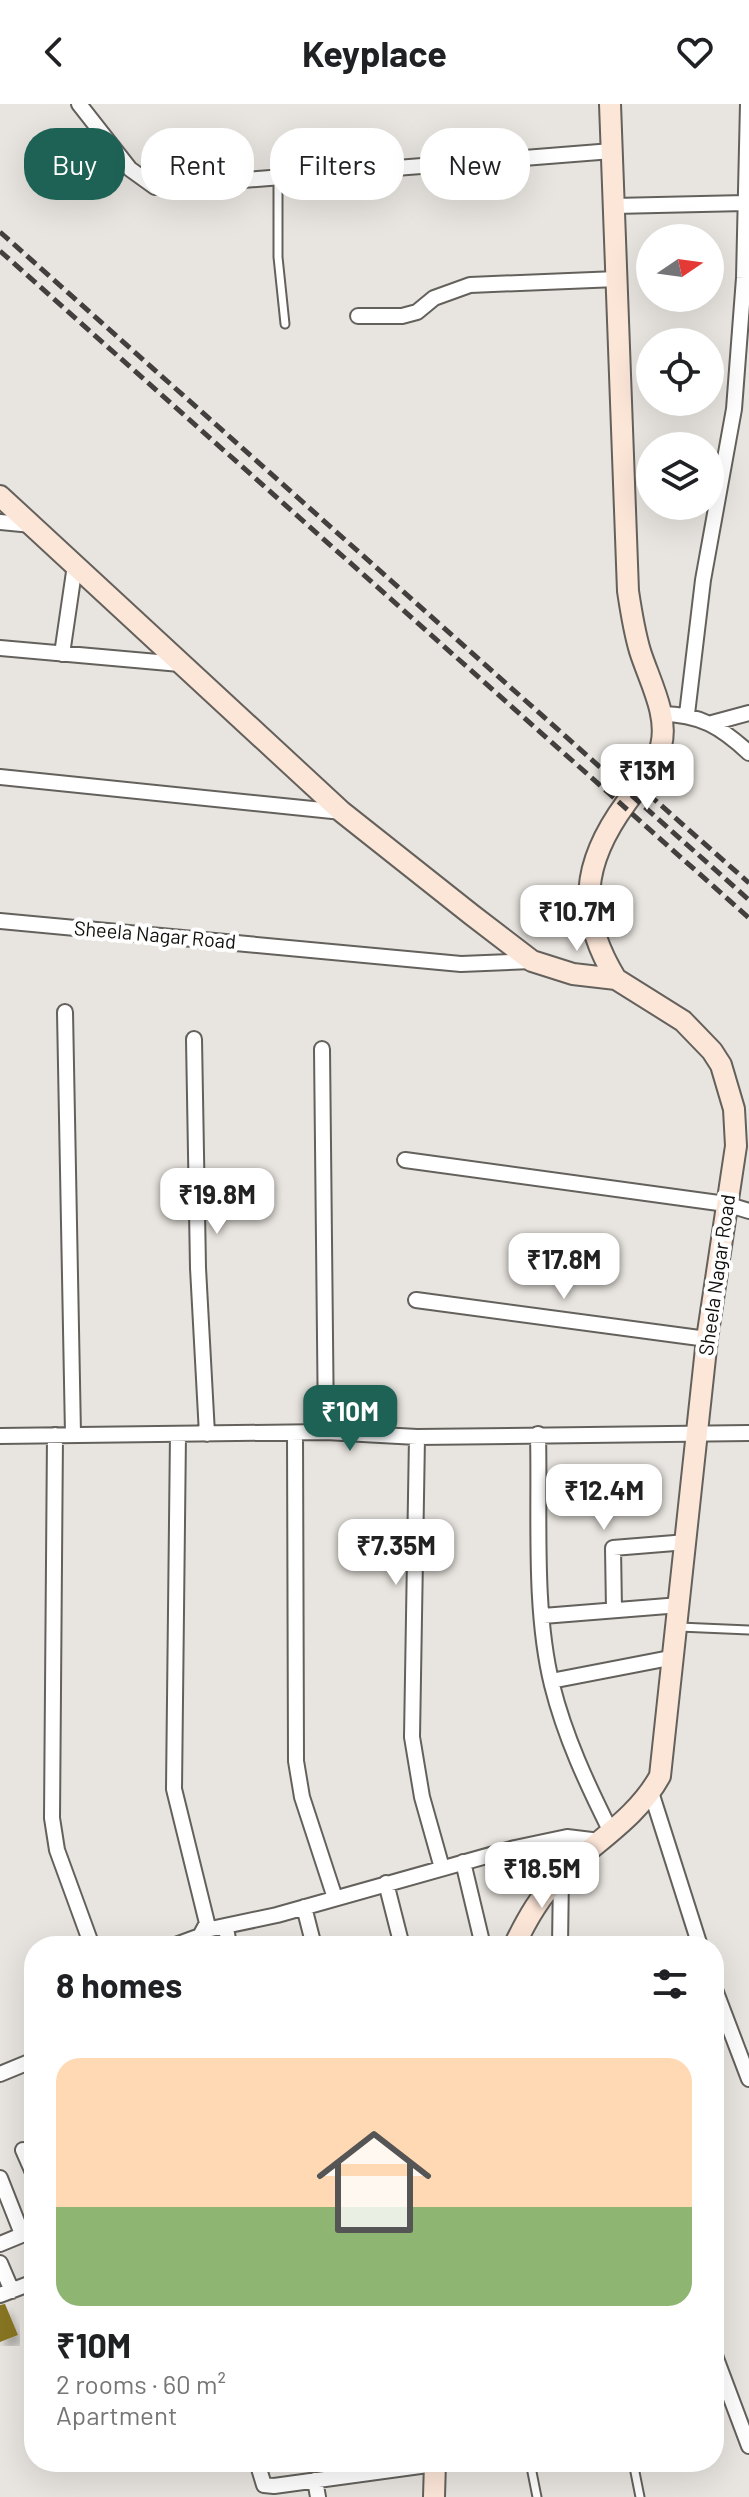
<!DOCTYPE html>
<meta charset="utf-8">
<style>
:root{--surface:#fff;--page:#f6f6f6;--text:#202124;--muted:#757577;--accent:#1d6255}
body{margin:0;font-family:Barlow,sans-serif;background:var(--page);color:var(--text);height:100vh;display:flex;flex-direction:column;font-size:30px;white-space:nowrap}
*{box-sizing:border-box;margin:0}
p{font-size:26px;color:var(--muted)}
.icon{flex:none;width:44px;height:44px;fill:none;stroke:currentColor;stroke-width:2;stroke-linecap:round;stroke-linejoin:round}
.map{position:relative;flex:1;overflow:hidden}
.side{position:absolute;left:24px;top:1832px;width:700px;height:536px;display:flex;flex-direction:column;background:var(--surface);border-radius:32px;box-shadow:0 8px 32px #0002}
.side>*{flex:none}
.guide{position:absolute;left:24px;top:24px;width:702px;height:72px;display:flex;gap:16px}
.needle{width:52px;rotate:77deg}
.buttons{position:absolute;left:636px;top:120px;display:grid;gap:16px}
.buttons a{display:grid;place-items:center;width:88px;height:88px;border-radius:50%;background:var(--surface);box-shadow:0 8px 32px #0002;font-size:40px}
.price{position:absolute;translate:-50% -68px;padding:0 18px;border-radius:16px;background:#fff;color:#222;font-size:26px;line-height:52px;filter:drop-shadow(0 2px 4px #0008)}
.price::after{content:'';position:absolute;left:50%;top:48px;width:24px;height:18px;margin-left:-12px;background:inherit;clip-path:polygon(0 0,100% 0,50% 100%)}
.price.on{background:var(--accent);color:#fff}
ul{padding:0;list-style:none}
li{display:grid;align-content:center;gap:16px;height:424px;padding:0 32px}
li span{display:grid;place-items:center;height:248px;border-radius:24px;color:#555}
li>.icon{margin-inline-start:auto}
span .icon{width:144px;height:144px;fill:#fffc;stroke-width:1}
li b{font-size:34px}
h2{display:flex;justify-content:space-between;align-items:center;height:96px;padding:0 32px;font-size:34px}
.tag{padding:0 28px;border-radius:32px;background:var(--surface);box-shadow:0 8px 32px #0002;font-size:28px;line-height:72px}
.tag.on{background:var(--accent);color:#fff}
header{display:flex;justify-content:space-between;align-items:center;height:104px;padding:0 32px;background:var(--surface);font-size:36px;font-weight:700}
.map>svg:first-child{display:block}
.building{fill:#877421;filter:url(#shadow)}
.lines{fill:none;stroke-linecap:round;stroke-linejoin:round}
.lane-casing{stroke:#64615c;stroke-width:11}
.street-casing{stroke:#64615c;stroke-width:18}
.secondary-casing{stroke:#64615c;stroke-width:24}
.lane{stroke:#fff;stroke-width:7}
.street{stroke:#fff;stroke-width:14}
.secondary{stroke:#fce6d8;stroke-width:20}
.rail{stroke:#42403e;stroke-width:5;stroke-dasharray:12 6;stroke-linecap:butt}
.labels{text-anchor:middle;stroke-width:8;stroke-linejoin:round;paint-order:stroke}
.street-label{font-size:20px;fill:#100f0d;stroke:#fff}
</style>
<header><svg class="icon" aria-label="back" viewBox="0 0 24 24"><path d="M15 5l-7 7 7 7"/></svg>Keyplace<svg class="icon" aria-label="heart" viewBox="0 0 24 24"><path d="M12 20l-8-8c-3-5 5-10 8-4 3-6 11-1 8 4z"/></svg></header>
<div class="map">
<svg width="749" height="2393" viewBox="0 0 749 2393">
<defs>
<filter id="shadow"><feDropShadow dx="5" dy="8" stdDeviation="4" flood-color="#0004"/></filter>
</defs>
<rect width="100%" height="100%" fill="#e8e4df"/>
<path class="building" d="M5,2200L18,2231L0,2238V2201Z"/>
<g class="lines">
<g class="lane-casing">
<path id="lane" d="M278,75V153L285,220
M679,1523L749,1526
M530,2358L537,2393
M633,2358L640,2393"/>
</g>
<g class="street-casing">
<path id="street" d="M79,0L130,65L155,83L612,47
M614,102L745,99
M358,212H402L417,208L434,194L470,181L617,175
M0,418L32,421
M0,544L180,560
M62,550L75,461
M661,610C700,610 721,623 749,649
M687,610L703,476L734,305L744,174L748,0
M712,619L749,609
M0,673L342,708
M0,817L461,860L532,857
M65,908L73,1330
M194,935L198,1164L207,1330
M322,945L326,1328
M405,1056L726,1100L749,1107
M416,1196L707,1235
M295,1329L296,1657L302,1693L335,1794
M538,1330C540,1410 533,1504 552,1581C565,1633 587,1680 611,1728
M55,1331L52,1714L57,1746L92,1842
M0,1332L326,1328L417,1333L749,1329
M417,1333L412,1633L422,1693L442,1764
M614,1506L613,1444L687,1438
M543,1512L680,1501
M551,1577L675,1553
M651,1688L700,1842
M463,1758L483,1842
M386,1779L402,1842
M304,1803L314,1842
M226,1823L229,1842
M206,1826L277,1811L515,1744L567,1733L600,1737
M173,1842L200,1832L207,1819L174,1685L178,1330
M560,1842L561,1770
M714,1883L749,1975
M0,1970L34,1956
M23,2046L34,2071
M0,2074L22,2130
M0,2140L34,2126
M0,2159L12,2187
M0,2191L34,2178
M714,2249L749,2342
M257,2358L264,2381L274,2382L435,2360
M315,2376L318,2393"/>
</g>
<g class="secondary-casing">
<path id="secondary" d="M610,0L628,487C631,507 634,527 640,547C649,576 669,611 661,642C656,664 638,682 626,699C582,759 576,810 616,875
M0,392L342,708L472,811L532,857L573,870L616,875L683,917L712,947L721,961L734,1005L736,1042L707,1235L660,1672C637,1714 597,1736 563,1769C541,1790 527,1815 514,1842
M434,2393L435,2358"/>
</g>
<use href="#lane" class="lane"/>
<use href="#street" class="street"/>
<use href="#secondary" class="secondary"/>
<path class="rail" d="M0,128L749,796
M0,147L749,814
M621,666L749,779"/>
</g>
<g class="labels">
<g class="street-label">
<text transform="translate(155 831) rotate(5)" y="7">Sheela Nagar Road</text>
<text transform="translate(717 1171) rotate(-82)" y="7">Sheela Nagar Road</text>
</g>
</g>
</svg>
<div class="buttons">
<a><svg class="needle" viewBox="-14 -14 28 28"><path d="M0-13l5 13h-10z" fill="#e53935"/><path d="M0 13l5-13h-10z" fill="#757577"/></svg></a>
<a><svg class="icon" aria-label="locate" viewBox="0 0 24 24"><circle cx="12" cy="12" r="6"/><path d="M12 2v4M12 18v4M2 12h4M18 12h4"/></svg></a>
<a><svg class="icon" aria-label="layers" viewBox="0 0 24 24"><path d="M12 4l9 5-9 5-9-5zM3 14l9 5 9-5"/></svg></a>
</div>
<b class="price" style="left:647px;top:708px">₹13M</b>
<b class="price" style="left:577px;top:849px">₹10.7M</b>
<b class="price" style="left:217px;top:1132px">₹19.8M</b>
<b class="price" style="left:564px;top:1197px">₹17.8M</b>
<b class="price on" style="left:350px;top:1349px">₹10M</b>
<b class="price" style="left:604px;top:1428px">₹12.4M</b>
<b class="price" style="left:396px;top:1483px">₹7.35M</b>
<b class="price" style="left:542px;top:1806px">₹18.5M</b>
<div class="guide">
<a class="tag on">Buy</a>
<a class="tag">Rent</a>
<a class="tag">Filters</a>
<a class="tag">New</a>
</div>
<section class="side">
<h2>8 homes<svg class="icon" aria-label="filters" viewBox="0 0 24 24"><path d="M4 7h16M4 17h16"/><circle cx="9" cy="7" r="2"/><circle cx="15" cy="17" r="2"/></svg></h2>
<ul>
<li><span style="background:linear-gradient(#ffd9b3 60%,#8fb573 0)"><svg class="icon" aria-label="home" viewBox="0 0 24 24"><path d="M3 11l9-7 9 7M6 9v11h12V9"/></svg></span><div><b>₹10M</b><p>2 rooms · 60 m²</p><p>Apartment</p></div></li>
</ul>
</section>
</div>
